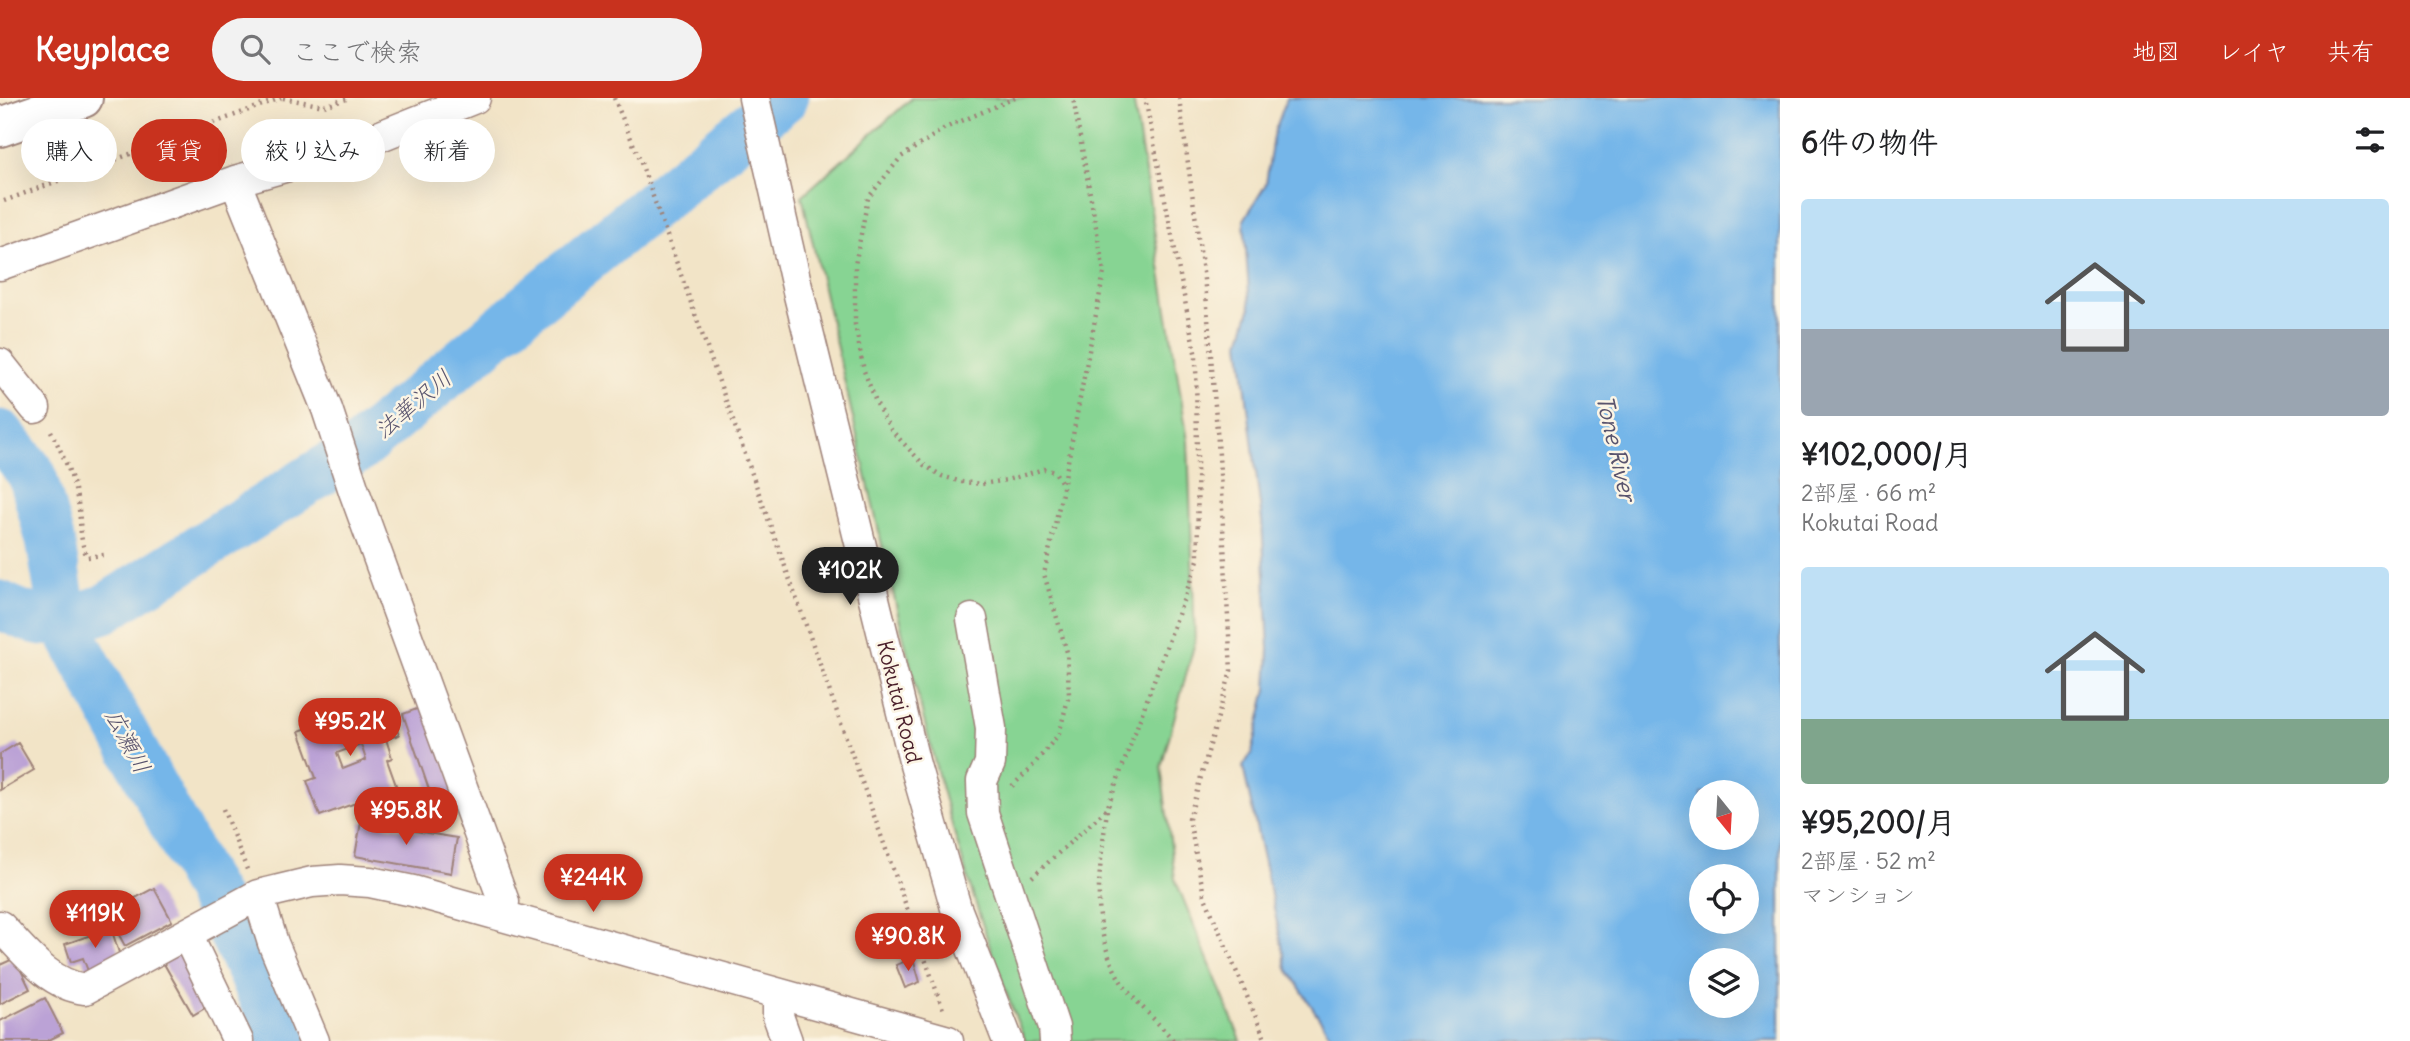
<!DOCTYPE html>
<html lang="ja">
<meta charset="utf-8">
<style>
:root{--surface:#fff;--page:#f2f2f2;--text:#202124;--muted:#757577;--accent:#c8321e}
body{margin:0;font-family:Delius,"Klee One",sans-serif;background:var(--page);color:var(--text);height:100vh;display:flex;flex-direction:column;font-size:26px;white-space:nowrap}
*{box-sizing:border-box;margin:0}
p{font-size:23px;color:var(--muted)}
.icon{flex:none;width:38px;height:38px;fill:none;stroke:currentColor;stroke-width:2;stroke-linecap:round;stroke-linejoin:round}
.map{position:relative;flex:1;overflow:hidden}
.drawer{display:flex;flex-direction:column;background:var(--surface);width:630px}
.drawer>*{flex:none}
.top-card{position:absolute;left:21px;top:21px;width:665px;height:63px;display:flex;gap:14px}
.needle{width:46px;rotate:162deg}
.tools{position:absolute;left:1689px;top:682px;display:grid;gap:14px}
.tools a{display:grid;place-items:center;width:70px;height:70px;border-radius:50%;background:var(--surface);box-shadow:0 7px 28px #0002;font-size:35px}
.price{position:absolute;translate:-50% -60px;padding:0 16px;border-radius:24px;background:var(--accent);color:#fff;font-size:23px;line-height:46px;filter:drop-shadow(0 2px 4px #0008)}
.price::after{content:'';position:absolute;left:50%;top:42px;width:21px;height:16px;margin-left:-10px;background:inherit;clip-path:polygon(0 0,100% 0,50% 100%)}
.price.selected{background:#222;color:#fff}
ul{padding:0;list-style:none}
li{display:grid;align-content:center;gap:14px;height:371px;padding:0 21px}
li span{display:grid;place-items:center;height:217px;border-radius:7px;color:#555}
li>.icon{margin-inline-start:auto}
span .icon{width:126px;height:126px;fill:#fffc;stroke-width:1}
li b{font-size:30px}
h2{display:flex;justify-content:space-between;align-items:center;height:84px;padding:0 21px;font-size:30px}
.chip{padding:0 24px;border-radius:32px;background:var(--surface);box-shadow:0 7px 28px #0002;font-size:24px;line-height:63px}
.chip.selected{background:var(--accent);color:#fff}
header{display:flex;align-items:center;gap:42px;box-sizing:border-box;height:98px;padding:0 35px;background:var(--accent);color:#fff}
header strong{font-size:33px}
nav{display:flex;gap:38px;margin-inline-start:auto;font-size:24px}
.search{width:490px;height:63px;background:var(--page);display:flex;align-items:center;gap:18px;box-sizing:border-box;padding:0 24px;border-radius:38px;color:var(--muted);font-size:26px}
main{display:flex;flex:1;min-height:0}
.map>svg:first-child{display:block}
.green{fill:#87d493;stroke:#687a5f;stroke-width:2}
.water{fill:#74b6e9;stroke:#5f6a8a;stroke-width:2;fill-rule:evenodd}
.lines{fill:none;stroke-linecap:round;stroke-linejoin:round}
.river{stroke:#74b6e9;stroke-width:49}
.building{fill:#bba2d6;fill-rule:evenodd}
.minor-casing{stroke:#9e8279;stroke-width:33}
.highway-casing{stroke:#9e8279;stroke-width:42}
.path{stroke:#9e8279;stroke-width:4.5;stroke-dasharray:2 5;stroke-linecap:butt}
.minor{stroke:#fff;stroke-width:30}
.highway{stroke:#fff;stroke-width:38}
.labels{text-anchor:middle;stroke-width:5;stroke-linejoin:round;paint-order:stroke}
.street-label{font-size:21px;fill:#4a1f2b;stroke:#fcf5e5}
.water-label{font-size:23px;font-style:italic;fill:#59546e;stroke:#fcf5e5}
</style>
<header>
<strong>Keyplace</strong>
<div class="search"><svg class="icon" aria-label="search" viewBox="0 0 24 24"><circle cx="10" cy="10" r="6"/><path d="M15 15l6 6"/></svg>ここで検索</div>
<nav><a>地図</a><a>レイヤ</a><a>共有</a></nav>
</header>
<main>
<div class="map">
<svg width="1780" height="943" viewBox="0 0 1780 943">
<rect width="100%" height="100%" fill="#fcf5e5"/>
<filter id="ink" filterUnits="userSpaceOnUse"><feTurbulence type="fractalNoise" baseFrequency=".0143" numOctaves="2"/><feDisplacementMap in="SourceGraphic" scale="14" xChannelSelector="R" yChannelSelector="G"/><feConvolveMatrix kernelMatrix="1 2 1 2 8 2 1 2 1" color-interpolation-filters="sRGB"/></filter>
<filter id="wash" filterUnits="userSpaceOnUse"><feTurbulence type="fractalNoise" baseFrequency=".00686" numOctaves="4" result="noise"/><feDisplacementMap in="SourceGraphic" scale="28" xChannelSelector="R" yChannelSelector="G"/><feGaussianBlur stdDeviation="1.57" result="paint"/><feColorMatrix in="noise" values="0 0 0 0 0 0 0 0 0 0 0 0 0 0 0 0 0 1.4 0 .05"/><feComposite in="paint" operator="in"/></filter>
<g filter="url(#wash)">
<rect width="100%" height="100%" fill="#f2e4c7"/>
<path class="green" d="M912,0H1133L1188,343L1195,544L1161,669L1175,781L1241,943H1025C962,787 923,624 885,460C857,339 830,219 802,98Z"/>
<path class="water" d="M1287,0H1780V943H1334L1287,870L1243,669L1252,654L1267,591L1269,551L1262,423L1240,244L1250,211L1244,122L1266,86L1273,38ZM1701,695H1746V740H1701ZM1701,779H1746V824H1701ZM1701,863H1746V908H1701Z"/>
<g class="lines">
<path class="river" d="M0,336L32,376L50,442L64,524L235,840L283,943
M0,507C48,530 55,527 104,511L358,351L538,200L784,0"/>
</g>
<g id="blocks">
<path class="building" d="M366,608L370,617L389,610L399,637L386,641L392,660L387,662L397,690L320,718L307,683L316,680L299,633ZM361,646L366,662L343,671L337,655Z
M425,608L457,698L434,706L403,616Z
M18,645L34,672L0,692V656Z
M361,724L457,740L451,775L355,758Z
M154,790L172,823L125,848L107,815Z
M111,830L121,861L88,873L83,860L71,864L65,846Z
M184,852L215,904L193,917L163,864Z
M15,860L30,891L0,906V867Z
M913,860L920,884L905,890L896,867Z
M45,900L63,935L47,943H0V923Z"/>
</g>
</g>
<g filter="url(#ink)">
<use href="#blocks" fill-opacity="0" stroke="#9e8279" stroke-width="2"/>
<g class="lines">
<g class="minor-casing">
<path id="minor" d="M754,0L797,189L915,667L956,810L1008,943
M235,83L327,311L354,393L504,804L500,816
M0,167L235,83L348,51L475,0
M0,266L35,310
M972,521L991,630L990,665L982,683L983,715L1054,929L1055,943
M258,797L273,845L314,943
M0,828C24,853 49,887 85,891L258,797L312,784L340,782L370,784L413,793L948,943
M187,837L238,943
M778,896V918L787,943"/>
</g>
<g class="highway-casing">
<path id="highway" d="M0,29L83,0"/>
</g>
<path class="path" d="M283,0L324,8L350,0
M614,0L640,62L944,914
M1015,0L945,30L901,59L868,100L855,167V227L864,273L879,311L892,333L924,367L942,378L962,384L982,386L1007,382L1044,371L1055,374L1063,387
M1179,0L1206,196L1219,357L1231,573L1189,721L1204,797L1266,943
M4,103L281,0
M51,333C62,355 72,376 77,400C82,421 78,439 87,459L104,457
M1012,688L1030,671L1059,636L1069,597L1067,554L1044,476L1062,395L1104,174L1073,0
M223,711L248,774
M1107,712C1100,772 1088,825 1120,882C1130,899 1160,926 1174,943
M1032,779L1107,711L1198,462L1196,259L1145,0"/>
<use href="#minor" class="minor"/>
<use href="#highway" class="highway"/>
</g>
</g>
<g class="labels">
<g class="street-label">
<text transform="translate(899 604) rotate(76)" y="7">Kokutai Road</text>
</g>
<g class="water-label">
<text transform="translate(413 306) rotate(-40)" y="8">法華沢川</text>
<text transform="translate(1616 350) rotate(77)" y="8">Tone River</text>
<text transform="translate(128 643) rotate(62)" y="8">広瀬川</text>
</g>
</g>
</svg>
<div class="tools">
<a><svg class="needle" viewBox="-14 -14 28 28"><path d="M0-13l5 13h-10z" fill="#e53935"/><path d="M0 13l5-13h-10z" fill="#757577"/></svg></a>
<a><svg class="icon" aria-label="locate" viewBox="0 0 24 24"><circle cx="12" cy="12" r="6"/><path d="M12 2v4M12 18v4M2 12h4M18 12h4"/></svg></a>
<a><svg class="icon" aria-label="layers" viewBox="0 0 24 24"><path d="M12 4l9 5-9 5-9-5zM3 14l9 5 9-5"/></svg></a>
</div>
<b class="price selected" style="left:850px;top:509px">¥102K</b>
<b class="price" style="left:350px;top:660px">¥95.2K</b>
<b class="price" style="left:406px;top:749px">¥95.8K</b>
<b class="price" style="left:593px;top:816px">¥244K</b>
<b class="price" style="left:95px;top:852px">¥119K</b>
<b class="price" style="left:908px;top:875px">¥90.8K</b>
<div class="top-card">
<a class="chip">購入</a>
<a class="chip selected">賃貸</a>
<a class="chip">絞り込み</a>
<a class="chip">新着</a>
</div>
</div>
<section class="drawer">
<h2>6件の物件<svg class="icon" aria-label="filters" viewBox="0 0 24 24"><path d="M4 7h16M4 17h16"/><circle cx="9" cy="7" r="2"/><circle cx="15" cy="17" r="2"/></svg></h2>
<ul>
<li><span style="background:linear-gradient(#bfe0f5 60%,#9aa5b1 0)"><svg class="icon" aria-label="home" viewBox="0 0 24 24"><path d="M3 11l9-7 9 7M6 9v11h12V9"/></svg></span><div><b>¥102,000/月</b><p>2部屋 · 66 m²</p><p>Kokutai Road</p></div></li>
<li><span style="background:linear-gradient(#bfe0f5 70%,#7fa58c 0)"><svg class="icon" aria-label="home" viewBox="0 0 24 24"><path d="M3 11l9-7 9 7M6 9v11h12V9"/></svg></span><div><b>¥95,200/月</b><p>2部屋 · 52 m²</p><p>マンション</p></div></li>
</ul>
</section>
</main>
